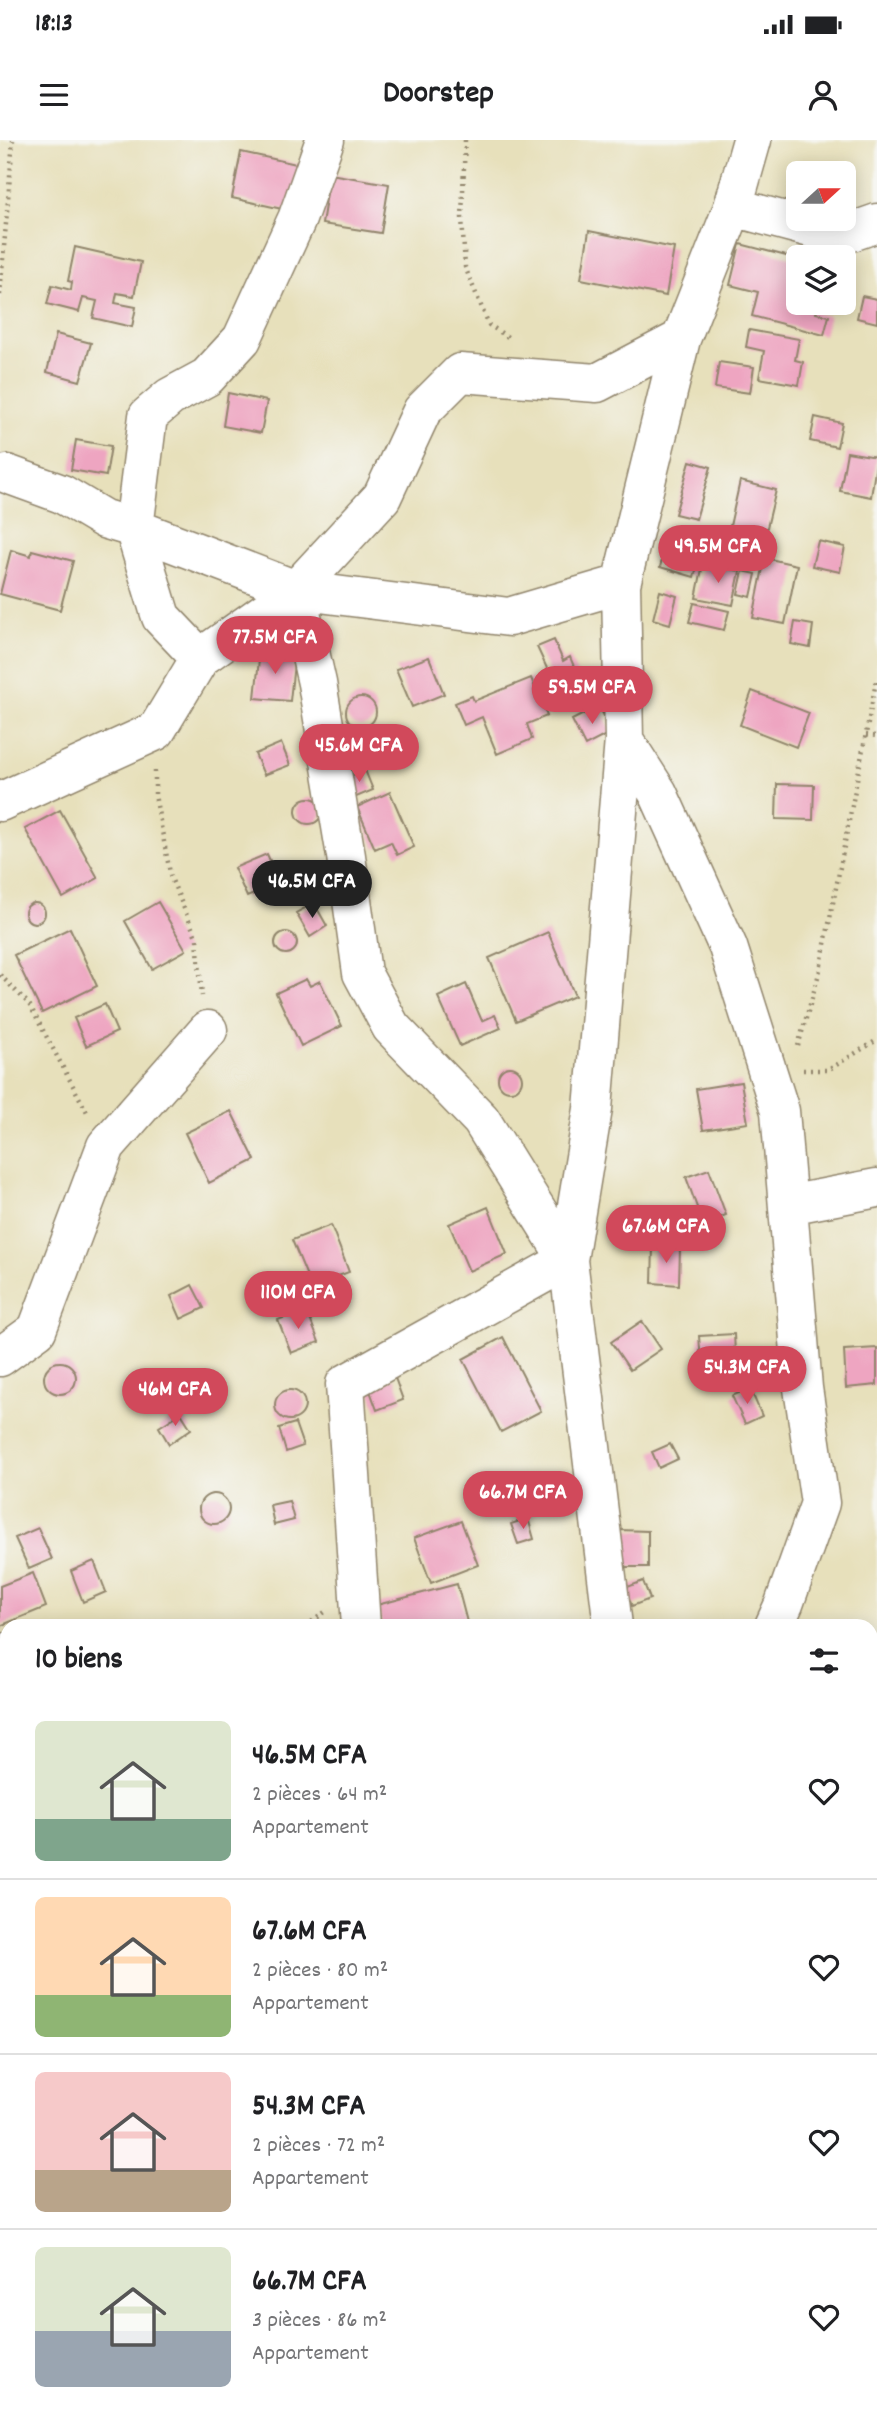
<!DOCTYPE html>
<html lang="fr">
<meta charset="utf-8">
<style>
:root{--surface:#fff;--page:#f2f2f2;--text:#202124;--muted:#757577;--line:#e0e0e0;--accent:#d1495b}
body{margin:0;font-family:Dekko,sans-serif;background:var(--page);color:var(--text);height:100vh;display:flex;flex-direction:column;font-size:26px;white-space:nowrap}
*{box-sizing:border-box;margin:0}
p{font-size:23px;color:var(--muted)}
.icon{flex:none;width:38px;height:38px;fill:none;stroke:currentColor;stroke-width:2;stroke-linecap:round;stroke-linejoin:round}
.map{position:relative;flex:1;overflow:hidden}
.sheet{position:absolute;left:0px;top:1479px;width:878px;height:800px;display:flex;flex-direction:column;background:var(--surface);border-radius:21px 21px 0 0;box-shadow:0 4px 18px #0003}
.sheet>*{flex:none}
.needle{width:46px;rotate:69deg}
.buttons{position:absolute;left:786px;top:21px;display:grid;gap:14px}
.buttons a{display:grid;place-items:center;width:70px;height:70px;border-radius:10px;background:var(--surface);box-shadow:0 4px 18px #0003;font-size:35px}
.price{position:absolute;translate:-50% -60px;padding:0 16px;border-radius:24px;background:var(--accent);color:#fff;font-size:23px;line-height:46px;filter:drop-shadow(0 2px 4px #0008)}
.price::after{content:'';position:absolute;left:50%;top:42px;width:21px;height:16px;margin-left:-10px;background:inherit;clip-path:polygon(0 0,100% 0,50% 100%)}
.price.on{background:#222;color:#fff}
ul{padding:0;list-style:none}
li{display:flex;align-items:center;gap:21px;height:175px;padding:0 35px}
li+li{border-top:2px solid var(--line)}
li span{display:grid;place-items:center;flex:none;width:196px;height:140px;border-radius:10px;color:#555}
li>.icon{margin-inline-start:auto}
span .icon{width:84px;height:84px;fill:#fffc;stroke-width:1}
li b{font-size:30px}
h2{display:flex;justify-content:space-between;align-items:center;height:84px;padding:0 35px;font-size:30px}
.status{display:flex;justify-content:space-between;align-items:center;height:49px;padding:0 35px;background:var(--surface);direction:ltr}
.status svg{height:19px;fill:currentColor}
header{display:flex;justify-content:space-between;align-items:center;height:91px;padding:0 35px;background:var(--surface);font-size:32px;font-weight:800}
.map>svg:first-child{display:block}
.building{fill:#eea5c1}
.lines{fill:none;stroke-linecap:round;stroke-linejoin:round}
.minor-casing{stroke:#91856c;stroke-width:41}
.path{stroke:#91856c;stroke-width:4.5;stroke-dasharray:2 5;stroke-linecap:butt}
.minor{stroke:#fff;stroke-width:38}
</style>
<div class="status"><b>18:13</b><svg viewBox="0 0 49 12"><path d="M0 12V9h3v3zM5 12V6h3v6zM10 12V3h3v9zM15 12V0h3v12zM26 1h20v11H26zM47 4h2v5h-2z"/></svg></div>
<header><svg class="icon" aria-label="menu" viewBox="0 0 24 24"><path d="M4 6h16M4 12h16M4 18h16"/></svg>Doorstep<svg class="icon" aria-label="person" viewBox="0 0 24 24"><circle cx="12" cy="8" r="4"/><path d="M4 21q1-7 8-7t8 7"/></svg></header>
<div class="map">
<svg width="877" height="2278" viewBox="0 0 877 2278">
<rect width="100%" height="100%" fill="#f6f6f2"/>
<filter id="ink" filterUnits="userSpaceOnUse"><feTurbulence type="fractalNoise" baseFrequency=".0143" numOctaves="2"/><feDisplacementMap in="SourceGraphic" scale="14" xChannelSelector="R" yChannelSelector="G"/><feConvolveMatrix kernelMatrix="1 2 1 2 8 2 1 2 1" color-interpolation-filters="sRGB"/></filter>
<filter id="wash" filterUnits="userSpaceOnUse"><feTurbulence type="fractalNoise" baseFrequency=".00686" numOctaves="4" result="noise"/><feDisplacementMap in="SourceGraphic" scale="28" xChannelSelector="R" yChannelSelector="G"/><feGaussianBlur stdDeviation="1.57" result="paint"/><feColorMatrix in="noise" values="0 0 0 0 0 0 0 0 0 0 0 0 0 0 0 0 0 1.4 0 .05"/><feComposite in="paint" operator="in"/></filter>
<g filter="url(#wash)">
<rect width="100%" height="100%" fill="#e7e0bb"/>
<g id="blocks">
<path class="building" d="M241,12L301,25L291,71L232,58Z
M330,34L389,44L381,93L322,84Z
M844,54L854,56L849,81L844,80Z
M589,91L674,108L666,156L581,139Z
M740,104L798,119V163H818L816,173L829,176L824,195L752,176L758,152L730,145Z
M75,107L141,122L134,156L117,153L115,163L136,167L132,187L93,178L97,161L83,158L79,172L47,164L52,145L71,150L72,142L68,141Z
M862,156L877,159V183L857,178Z
M749,190L799,199L795,220L803,222L799,245L759,238L764,211L746,207Z
M56,194L91,203L80,241L47,232Z
M719,222L754,227L750,253L715,248Z
M228,253L267,261L261,293L223,286Z
M815,277L842,283L837,307L810,301Z
M76,300L111,306L106,336L71,330Z
M847,312L877,317L871,357L840,351Z
M690,321L711,327L696,379L675,374Z
M740,341L776,350L763,404L728,395Z
M669,395L704,405L694,437L660,427Z
M818,401L845,407L840,432L812,426Z
M11,410L31,416L32,410L73,421L60,470L0,454Z
M765,418L797,425L785,484L753,478Z
M703,424L740,431L733,465L696,458Z
M743,431L756,434L751,457L738,454Z
M660,451L677,456L670,484L653,479Z
M694,463L729,471L724,490L689,482Z
M795,482L813,485L810,508L791,504Z
M554,500L563,521L570,517L586,555L564,565L537,507Z
M260,510L295,514L290,561L255,558Z
M429,517L444,554L412,567L396,529Z
M531,538L547,576L527,584L532,599L497,614L482,577L464,585L455,563L472,556L474,561Z
M752,551L809,573L796,607L740,585Z
M346 572a15 15 0 1 1 30 0a15 15 0 1 1-30 0Z
M599,566L612,592L585,606L572,580Z
M281,603L290,625L264,635L255,614Z
M365,630L373,650L354,658L345,638Z
M777,644L814,645L813,680L776,679Z
M390,652L414,707L397,715L391,702L375,709L357,667Z
M296 671a13 13 0 1 1 26 0a13 13 0 1 1-26 0Z
M60,670L98,738L63,758L25,689Z
M267,714L280,743L247,757L234,728Z
M158,762L186,810L152,829L125,781Z
M25 773a10 10 0 1 1 20 0a10 10 0 1 1-20 0Z
M314,763L327,786L310,797L296,773Z
M70,788L97,846L42,873L14,815Z
M275 803a11 11 0 1 1 22 0a11 11 0 1 1-22 0Z
M548,792L575,856L516,881L489,818Z
M306,839L310,846L320,841L342,886L301,906L276,853Z
M466,844L482,881L495,875L501,888L460,906L438,857Z
M105,864L117,892L86,906L74,878Z
M498 939a12 12 0 1 1 24 0a12 12 0 1 1-24 0Z
M741,942L748,983L703,990L696,949Z
M231,971L255,1020L209,1043L185,993Z
M709,1029L726,1075L703,1084L686,1037Z
M488,1067L507,1114L469,1131L449,1084Z
M683 1084a7 7 0 1 1 14 0a7 7 0 1 1-14 0Z
M331,1085L349,1132L311,1146L292,1100Z
M653,1106L680,1107L679,1145L652,1143Z
M192,1145L204,1168L181,1179L171,1156Z
M306,1169L319,1202L291,1213L278,1180Z
M642,1181L661,1209L630,1230L611,1202Z
M734,1194L736,1232L702,1234L699,1196Z
M503,1197L541,1271L501,1292L463,1219Z
M877,1208V1245L846,1248L844,1210Z
M44 1238a16 16 0 1 1 32 0a16 16 0 1 1-32 0Z
M395,1238L403,1260L377,1270L369,1248Z
M750,1248L762,1276L745,1284L732,1256Z
M275 1265a15 15 0 1 1 30 0a15 15 0 1 1-30 0Z
M181,1273L191,1289L169,1304L159,1287Z
M295,1283L303,1306L286,1312L279,1288Z
M670,1304L678,1319L659,1328L652,1312Z
M199 1369a15 15 0 1 1 30 0a15 15 0 1 1-30 0Z
M289,1361L294,1380L274,1385L270,1365Z
M528,1378L534,1399L518,1404L511,1384Z
M461,1381L478,1425L431,1443L414,1398Z
M38,1388L52,1419L29,1429L15,1398Z
M619,1390L648,1391V1427H618Z
M94,1421L106,1452L83,1462L71,1431Z
M33,1433L46,1467L0,1486V1446Z
M643,1441L650,1459L632,1466L625,1448Z
M457,1444L468,1486H382L377,1465Z
M872,1611L877,1624V1651L872,1653Z
M7,1638V1696L0,1698V1640Z
M872,1715L877,1731V1800L872,1802Z
M0,1887L7,1905V1917L0,1919Z
M877,1990V2020L872,2022V1992Z
M7,2001V2055L0,2057V2003Z
M877,2071V2131L872,2133V2072Z
M38,2272H85L87,2278H40Z
M183,2272H239L240,2274L230,2278H185Z
M723,2272H782L783,2278H725Z"/>
</g>
</g>
<g filter="url(#ink)">
<use href="#blocks" fill-opacity="0" stroke="#91856c" stroke-width="2"/>
<g class="lines">
<g class="minor-casing">
<path id="minor" d="M733,67L840,96L877,83
M7,334L62,354L104,379L134,388L296,450
M200,518L161,477L134,388L148,276L170,257L207,237L242,199L297,79L325,0
M624,600L658,653L728,807L780,971L803,1248L820,1363L784,1464L774,1486
M0,662L156,591L200,518L296,450L509,477L621,444L681,199L733,67L752,0
M788,1065L877,1048
M568,1120L481,980L391,887L362,833L346,716L317,543L296,450L382,357L422,271L460,233L597,243L681,199
M0,1217L37,1190L106,1006L208,890
M361,1486L345,1244L568,1120
M613,1486L568,1120L593,969L624,600L621,444
M0,1512L7,1526
M872,1680H877
M0,1838L7,1836
M872,2044L877,2043
M0,2067L7,2065
M99,2272L101,2278
M608,2272L610,2278
M839,2272L842,2278
M316,2278L333,2272
M375,2278L382,2272"/>
</g>
<path class="path" d="M465,0L462,77L465,127L489,185L511,199
M0,155L13,0
M866,595L877,596
M155,631V655L171,738L197,799L202,856
M0,835L29,864L87,972
M798,906L820,830L877,537
M803,930H828L877,900
M306,1486L325,1472"/>
<use href="#minor" class="minor"/>
</g>
</g>
</svg>
<div class="buttons">
<a><svg class="needle" viewBox="-14 -14 28 28"><path d="M0-13l5 13h-10z" fill="#e53935"/><path d="M0 13l5-13h-10z" fill="#757577"/></svg></a>
<a><svg class="icon" aria-label="layers" viewBox="0 0 24 24"><path d="M12 4l9 5-9 5-9-5zM3 14l9 5 9-5"/></svg></a>
</div>
<b class="price" style="left:718px;top:445px">49.5M CFA</b>
<b class="price" style="left:275px;top:536px">77.5M CFA</b>
<b class="price" style="left:592px;top:586px">59.5M CFA</b>
<b class="price" style="left:359px;top:644px">45.6M CFA</b>
<b class="price on" style="left:312px;top:780px">46.5M CFA</b>
<b class="price" style="left:666px;top:1125px">67.6M CFA</b>
<b class="price" style="left:298px;top:1191px">110M CFA</b>
<b class="price" style="left:747px;top:1266px">54.3M CFA</b>
<b class="price" style="left:175px;top:1288px">46M CFA</b>
<b class="price" style="left:523px;top:1391px">66.7M CFA</b>
<section class="sheet">
<h2>10 biens<svg class="icon" aria-label="filters" viewBox="0 0 24 24"><path d="M4 7h16M4 17h16"/><circle cx="9" cy="7" r="2"/><circle cx="15" cy="17" r="2"/></svg></h2>
<ul>
<li><span style="background:linear-gradient(#dfe7d0 70%,#7fa58c 0)"><svg class="icon" aria-label="home" viewBox="0 0 24 24"><path d="M3 11l9-7 9 7M6 9v11h12V9"/></svg></span><div><b>46.5M CFA</b><p>2 pièces · 64 m²</p><p>Appartement</p></div><svg class="icon" aria-label="heart" viewBox="0 0 24 24"><path d="M12 20l-8-8c-3-5 5-10 8-4 3-6 11-1 8 4z"/></svg></li>
<li><span style="background:linear-gradient(#ffd9b3 70%,#8fb573 0)"><svg class="icon" aria-label="home" viewBox="0 0 24 24"><path d="M3 11l9-7 9 7M6 9v11h12V9"/></svg></span><div><b>67.6M CFA</b><p>2 pièces · 80 m²</p><p>Appartement</p></div><svg class="icon" aria-label="heart" viewBox="0 0 24 24"><path d="M12 20l-8-8c-3-5 5-10 8-4 3-6 11-1 8 4z"/></svg></li>
<li><span style="background:linear-gradient(#f6c9c9 70%,#b9a48a 0)"><svg class="icon" aria-label="home" viewBox="0 0 24 24"><path d="M3 11l9-7 9 7M6 9v11h12V9"/></svg></span><div><b>54.3M CFA</b><p>2 pièces · 72 m²</p><p>Appartement</p></div><svg class="icon" aria-label="heart" viewBox="0 0 24 24"><path d="M12 20l-8-8c-3-5 5-10 8-4 3-6 11-1 8 4z"/></svg></li>
<li><span style="background:linear-gradient(#dfe7d0 60%,#9aa5b1 0)"><svg class="icon" aria-label="home" viewBox="0 0 24 24"><path d="M3 11l9-7 9 7M6 9v11h12V9"/></svg></span><div><b>66.7M CFA</b><p>3 pièces · 86 m²</p><p>Appartement</p></div><svg class="icon" aria-label="heart" viewBox="0 0 24 24"><path d="M12 20l-8-8c-3-5 5-10 8-4 3-6 11-1 8 4z"/></svg></li>
</ul>
</section>
</div>
